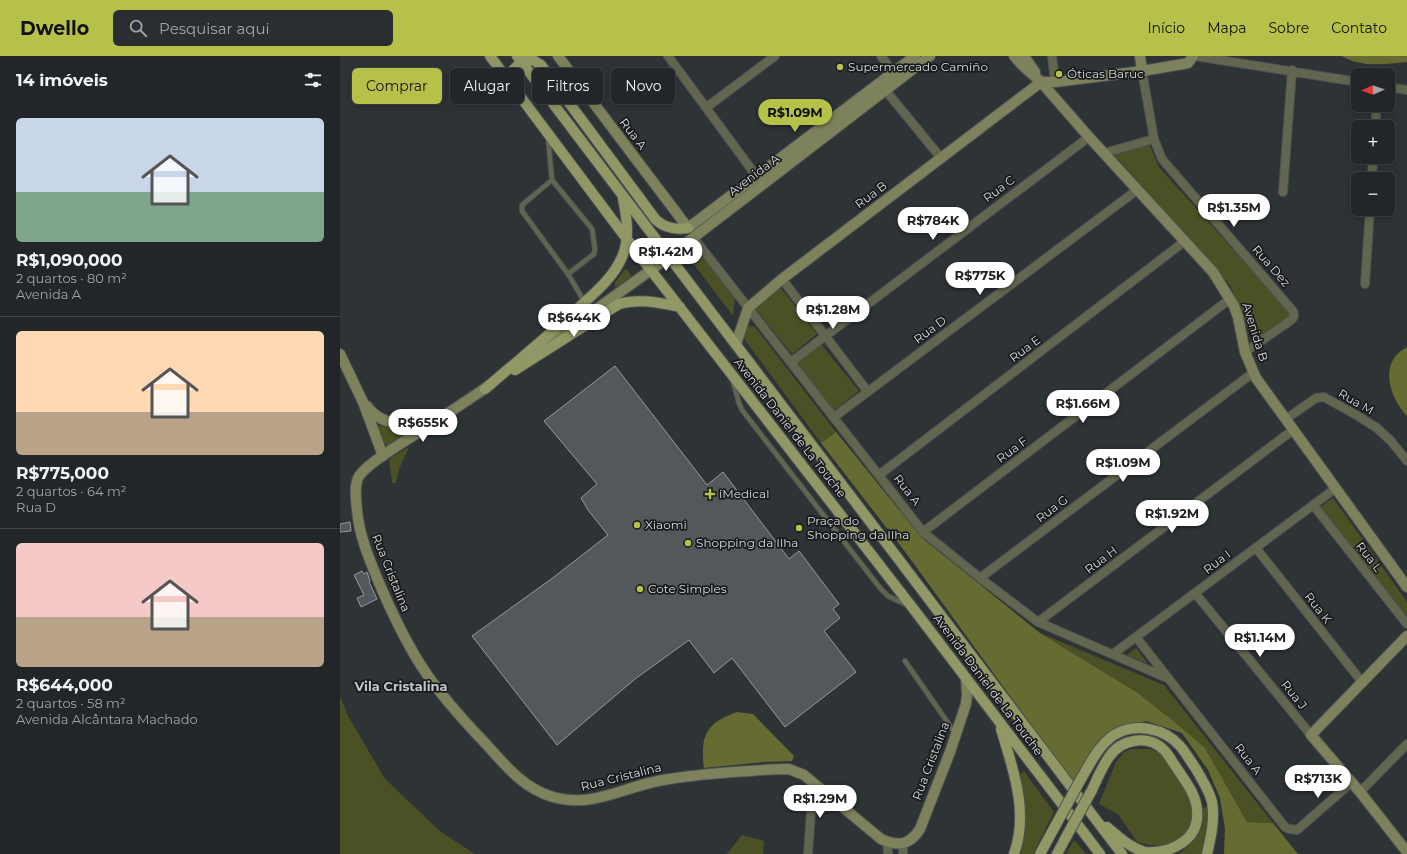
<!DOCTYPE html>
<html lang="pt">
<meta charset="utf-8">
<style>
:root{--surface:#222628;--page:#2a2e30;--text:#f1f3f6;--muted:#a2a5a8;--line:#3f4345;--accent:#b6c149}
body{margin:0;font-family:Montserrat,sans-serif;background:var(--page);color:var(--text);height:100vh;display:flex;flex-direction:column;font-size:15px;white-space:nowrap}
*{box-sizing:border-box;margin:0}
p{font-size:13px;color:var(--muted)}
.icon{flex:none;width:22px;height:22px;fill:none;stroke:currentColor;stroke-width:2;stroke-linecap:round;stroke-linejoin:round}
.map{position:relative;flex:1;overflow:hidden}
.sheet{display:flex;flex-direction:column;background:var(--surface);width:340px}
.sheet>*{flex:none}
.guide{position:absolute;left:12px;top:12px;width:380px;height:36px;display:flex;gap:8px}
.needle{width:26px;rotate:268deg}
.buttons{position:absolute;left:1011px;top:12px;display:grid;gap:8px}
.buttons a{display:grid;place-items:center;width:44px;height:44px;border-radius:6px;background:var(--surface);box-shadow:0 2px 10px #0003,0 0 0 1px var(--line);font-size:20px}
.price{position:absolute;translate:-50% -34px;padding:0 9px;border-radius:14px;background:#fff;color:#222;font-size:13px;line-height:26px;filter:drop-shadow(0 1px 2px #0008)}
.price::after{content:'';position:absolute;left:50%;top:24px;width:12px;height:9px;margin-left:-6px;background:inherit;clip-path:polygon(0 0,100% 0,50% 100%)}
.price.current{background:var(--accent);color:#111}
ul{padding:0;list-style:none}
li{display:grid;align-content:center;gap:8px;height:212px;padding:0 16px}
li+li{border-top:1px solid var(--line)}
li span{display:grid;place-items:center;height:124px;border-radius:6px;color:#555}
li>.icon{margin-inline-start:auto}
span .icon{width:72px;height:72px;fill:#fffc;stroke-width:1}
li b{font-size:17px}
h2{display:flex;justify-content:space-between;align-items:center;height:48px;padding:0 16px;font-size:17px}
.pill{padding:0 14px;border-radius:6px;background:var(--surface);box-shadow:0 2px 10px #0003,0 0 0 1px var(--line);font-size:14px;line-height:36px}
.pill.current{background:var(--accent);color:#111}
header{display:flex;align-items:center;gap:24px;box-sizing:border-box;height:56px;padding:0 20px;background:var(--accent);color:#111}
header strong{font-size:19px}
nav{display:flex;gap:22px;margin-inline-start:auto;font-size:14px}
.search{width:280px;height:36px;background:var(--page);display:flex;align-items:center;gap:10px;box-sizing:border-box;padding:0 14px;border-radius:6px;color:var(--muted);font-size:15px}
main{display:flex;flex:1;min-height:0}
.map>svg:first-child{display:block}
.green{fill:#4c5125}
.forest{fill:#656b31}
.building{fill:#52585b;stroke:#959a9e}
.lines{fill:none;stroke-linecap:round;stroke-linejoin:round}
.lane-casing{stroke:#4d5154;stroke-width:6}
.street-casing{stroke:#4d5154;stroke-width:10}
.secondary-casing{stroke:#4d5154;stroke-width:12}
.primary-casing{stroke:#4d5154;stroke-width:12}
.lane{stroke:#62664e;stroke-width:4}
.street{stroke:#62664e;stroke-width:8}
.secondary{stroke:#7d825c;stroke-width:10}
.primary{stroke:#919866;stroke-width:10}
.primary-bridge-casing{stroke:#4d5154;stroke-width:12;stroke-linecap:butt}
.primary-bridge{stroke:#919866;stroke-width:10}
.poi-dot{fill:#b6c149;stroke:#181a1c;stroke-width:1.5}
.labels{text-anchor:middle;stroke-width:3.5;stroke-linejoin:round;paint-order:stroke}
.poi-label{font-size:12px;fill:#d8dbdd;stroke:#181a1c;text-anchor:start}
.street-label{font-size:12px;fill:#d8dbdd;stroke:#181a1c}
.neighbourhood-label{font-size:13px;font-weight:bold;fill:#bfc5c8;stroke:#181a1c}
</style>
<header>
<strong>Dwello</strong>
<div class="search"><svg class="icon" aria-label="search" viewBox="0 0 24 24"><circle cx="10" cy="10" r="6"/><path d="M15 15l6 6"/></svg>Pesquisar aqui</div>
<nav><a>Início</a><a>Mapa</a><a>Sobre</a><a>Contato</a></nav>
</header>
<main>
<section class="sheet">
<h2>14 imóveis<svg class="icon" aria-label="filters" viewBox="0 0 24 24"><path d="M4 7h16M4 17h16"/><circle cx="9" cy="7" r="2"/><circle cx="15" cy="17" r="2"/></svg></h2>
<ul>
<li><span style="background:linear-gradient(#c9d6e8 60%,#7fa58c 0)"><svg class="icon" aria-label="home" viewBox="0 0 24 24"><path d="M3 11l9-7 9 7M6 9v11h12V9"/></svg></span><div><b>R$1,090,000</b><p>2 quartos · 80 m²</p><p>Avenida A</p></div></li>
<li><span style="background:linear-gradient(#ffd9b3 65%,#b9a48a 0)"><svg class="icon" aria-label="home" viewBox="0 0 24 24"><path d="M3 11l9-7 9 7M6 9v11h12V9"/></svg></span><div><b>R$775,000</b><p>2 quartos · 64 m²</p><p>Rua D</p></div></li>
<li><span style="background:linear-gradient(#f6c9c9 60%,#b9a48a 0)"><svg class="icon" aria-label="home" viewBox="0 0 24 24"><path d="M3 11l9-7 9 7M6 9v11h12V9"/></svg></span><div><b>R$644,000</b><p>2 quartos · 58 m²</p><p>Avenida Alcântara Machado</p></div></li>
</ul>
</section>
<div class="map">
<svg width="1067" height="798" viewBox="0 0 1067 798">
<rect width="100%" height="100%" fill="#2e3336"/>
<path class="green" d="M809,88L819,111L953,260L913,285L890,229L774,99Z
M357,192L395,241L393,260L347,199Z
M286,212L293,222L276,232L274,228Z
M440,231L477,278L452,298L414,251Z
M410,270L415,271L496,376L481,387L405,284C404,279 404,275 407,271Z
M481,288L519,335L493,355L456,308Z
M39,369L57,374H70L71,376L47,392L37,370Z
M69,391L59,413L56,427H52L49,403Z
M993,442L1067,546V561L980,451Z
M700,577L824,629L933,767L907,766L865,692L842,672L798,637Z
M796,592L808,608L787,599Z
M0,640L8,660L45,723L101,776L135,798H0Z
M792,693H810L818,696L826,704L848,738L852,752V763L848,774L842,782L833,787L821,790L809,789L797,786L778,758L759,748L776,706L784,696Z
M684,715L714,756L693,798H681C686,771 686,747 679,720Z
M868,751L867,774L862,798H838C856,786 862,774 862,752Z
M402,779L424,785L423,798H387Z
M734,784L746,798H726Z"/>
<path class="forest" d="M1002,0H1067V6C1046,8 1021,12 1002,0Z
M1067,291V360C1049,341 1038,306 1067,291Z
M496,376L582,482L700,577L798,637L842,672L865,692L907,766L933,767L958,798H884L885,773L880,742L868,714L842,677L806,665L774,674L734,728L566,497L481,387Z
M397,656L413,658L454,700L452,705L425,706L364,712C363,707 363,701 363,696C363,671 376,664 397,656Z"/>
<path class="building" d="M275,310L367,429L383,416L449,503L459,495L499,548L493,553L500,562L484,575L516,616L445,671L392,602L374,617L349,584L295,623L217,689L132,580L214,521L268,479L248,454L241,442L257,428L204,365Z
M10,466L11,475L0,476V468Z
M22,515L24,518L27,516L30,525L29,526L37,543L21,551L17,542L24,539L14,519Z"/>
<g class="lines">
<g class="lane-casing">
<path id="lane" d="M208,81L212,124L252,173L255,193L254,198L228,218L182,155V149L212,124
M228,218L244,245
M393,326L399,347L402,354L540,532L548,540L567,549
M565,605L615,677"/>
</g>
<g class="street-casing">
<path id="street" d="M328,0L420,125
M541,0L556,20
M712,0L715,26
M855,0L1018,26
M802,15L814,83L822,103L953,255C955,260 954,262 950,265L905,296
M542,30L601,102
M1048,31L1067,34
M367,51L435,0
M1035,71L1037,49
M764,97L814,83
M1032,123L1033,101
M943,136L952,14
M353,181L583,476L640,522L698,566L827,622
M442,223L528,336
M1025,228L1030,153
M451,306L749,81
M494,361L797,134
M946,363L976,342L984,341L1018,360L1037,372L1051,385L1067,405
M539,419L845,185
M973,449L1067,568
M583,476L890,243
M916,492L1022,626
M640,522L914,316
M855,537L971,679
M698,566L953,374
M796,581L945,771L949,773L957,774L1011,727
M773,598L996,432
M1020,736L1067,688
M547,786L548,798
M563,787V798
M468,798L473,726"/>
</g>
<g class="secondary-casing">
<path id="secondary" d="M218,0L348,172L575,0
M674,0L682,9L701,26L749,81L873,216L894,250L898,261L905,296L916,322L1067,531
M684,0L695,16
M800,0L802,15
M701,26H715L802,15L843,8L848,7L853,0
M396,288L408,252L442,223L701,26
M202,292L311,214L590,0
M0,298L23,346L43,400
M151,328C123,348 93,367 65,385C53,393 24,410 18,422C14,432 16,444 17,454C19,478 28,500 37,522C50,553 64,583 82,611C100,639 123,664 146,688C166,710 184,733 213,741C252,752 282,732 318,725C343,720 368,718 393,716C412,715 430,713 449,713L464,719L541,783C558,791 570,789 580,773L610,696L626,648L627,639L626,622
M27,350C44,374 72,368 96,361
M1067,580L971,679L1020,736L1067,796"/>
</g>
<g class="primary-casing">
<path id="primary" d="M150,0L286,182L572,551L760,798
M177,0L782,798
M170,29L173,14L181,6L193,4L201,9L316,164C325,172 336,174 348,172
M175,314L279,248C299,242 320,247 340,251
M145,333C175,307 206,282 235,255C252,239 273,223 282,201C290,183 287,162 283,143
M661,673C673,713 689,756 674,798
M741,723C750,708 758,690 774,679C795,666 824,672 840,690C846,697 851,706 856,713C862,724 869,734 872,746C875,763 871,781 867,798
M752,734C757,723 762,711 769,701C781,683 808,678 824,694C829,699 832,706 836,711C845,725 856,738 857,754C860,783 832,798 805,796C790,792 779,781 767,771
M700,798L713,774
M717,798L725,783"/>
</g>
<use href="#lane" class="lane"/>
<use href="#street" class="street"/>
<use href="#secondary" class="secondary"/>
<use href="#primary" class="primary"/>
<g class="primary-bridge-casing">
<path id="primary-bridge" d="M713,774L741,723
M725,783L752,734"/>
</g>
<use href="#primary-bridge" class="primary-bridge"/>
</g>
<g class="poi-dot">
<circle cx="500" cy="11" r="4"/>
<circle cx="719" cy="18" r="4"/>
<path d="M368 432h4v4h4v4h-4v4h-4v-4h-4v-4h4z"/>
<circle cx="297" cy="469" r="4"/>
<circle cx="459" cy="472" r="4"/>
<circle cx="348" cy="487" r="4"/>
<circle cx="300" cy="533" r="4"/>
</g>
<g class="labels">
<g class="poi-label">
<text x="508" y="15">Supermercado Camiño</text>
<text x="727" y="22">Óticas Baruc</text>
<text x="379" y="442">iMedical</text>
<text x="467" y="469">Praça do<tspan x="467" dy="14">Shopping da Ilha</tspan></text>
<text x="305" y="473">Xiaomi</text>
<text x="356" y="491">Shopping da Ilha</text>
<text x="308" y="537">Cote Simples</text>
</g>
<g class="street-label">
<text transform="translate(293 78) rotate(53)" y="4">Rua A</text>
<text transform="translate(414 119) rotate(-37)" y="4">Avenida A</text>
<text transform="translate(659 133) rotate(-37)" y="4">Rua C</text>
<text transform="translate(531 139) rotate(-37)" y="4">Rua B</text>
<text transform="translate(931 210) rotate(49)" y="4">Rua Dez</text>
<text transform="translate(590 274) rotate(-37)" y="4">Rua D</text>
<text transform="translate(915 276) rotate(73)" y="4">Avenida B</text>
<text transform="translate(685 293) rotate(-37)" y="4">Rua E</text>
<text transform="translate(1016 346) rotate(30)" y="4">Rua M</text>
<text transform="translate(450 372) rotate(52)" y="4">Avenida Daniel de La Touche</text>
<text transform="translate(672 394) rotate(-37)" y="4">Rua F</text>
<text transform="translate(567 434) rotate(52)" y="4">Rua A</text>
<text transform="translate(712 453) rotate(-37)" y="4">Rua G</text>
<text transform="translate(1029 501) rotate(52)" y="4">Rua L</text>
<text transform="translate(761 504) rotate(-37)" y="4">Rua H</text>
<text transform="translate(877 506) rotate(-37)" y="4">Rua I</text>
<text transform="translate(51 517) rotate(68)" y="4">Rua Cristalina</text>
<text transform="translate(978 552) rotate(52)" y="4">Rua K</text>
<text transform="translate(648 629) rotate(53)" y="4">Avenida Daniel de La Touche</text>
<text transform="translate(954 639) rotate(51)" y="4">Rua J</text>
<text transform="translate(908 703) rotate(52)" y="4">Rua A</text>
<text transform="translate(591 705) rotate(-69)" y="4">Rua Cristalina</text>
<text transform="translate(281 721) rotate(-14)" y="4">Rua Cristalina</text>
</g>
<g class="neighbourhood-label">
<text x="61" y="635">Vila Cristalina</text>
</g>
</g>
</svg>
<div class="buttons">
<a><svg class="needle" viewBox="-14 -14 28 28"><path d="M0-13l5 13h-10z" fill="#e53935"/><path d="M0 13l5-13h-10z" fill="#a2a5a8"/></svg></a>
<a>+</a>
<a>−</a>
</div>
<b class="price current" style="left:455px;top:77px">R$1.09M</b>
<b class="price" style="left:894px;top:172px">R$1.35M</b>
<b class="price" style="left:593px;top:185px">R$784K</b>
<b class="price" style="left:326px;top:216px">R$1.42M</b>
<b class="price" style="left:640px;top:240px">R$775K</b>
<b class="price" style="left:493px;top:274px">R$1.28M</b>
<b class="price" style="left:234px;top:282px">R$644K</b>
<b class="price" style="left:743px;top:368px">R$1.66M</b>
<b class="price" style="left:83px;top:387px">R$655K</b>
<b class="price" style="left:783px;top:427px">R$1.09M</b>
<b class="price" style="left:832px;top:478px">R$1.92M</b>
<b class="price" style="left:920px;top:602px">R$1.14M</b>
<b class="price" style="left:978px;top:743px">R$713K</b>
<b class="price" style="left:480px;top:763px">R$1.29M</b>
<div class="guide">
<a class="pill current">Comprar</a>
<a class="pill">Alugar</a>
<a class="pill">Filtros</a>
<a class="pill">Novo</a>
</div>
</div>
</main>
